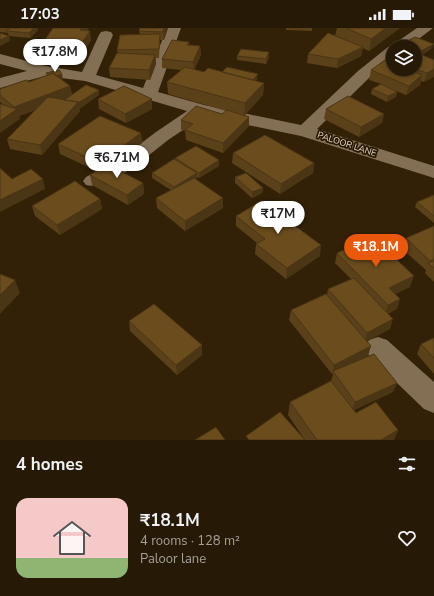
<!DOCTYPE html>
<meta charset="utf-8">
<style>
:root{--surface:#261905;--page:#2e220f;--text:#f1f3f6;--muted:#a4a09a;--line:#423827;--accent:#ea580c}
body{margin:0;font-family:"Nunito Sans",sans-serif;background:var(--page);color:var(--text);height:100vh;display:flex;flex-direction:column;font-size:15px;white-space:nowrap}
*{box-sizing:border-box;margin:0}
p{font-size:13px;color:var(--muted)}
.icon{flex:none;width:22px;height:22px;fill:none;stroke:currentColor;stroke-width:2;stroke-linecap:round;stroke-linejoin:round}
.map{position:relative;height:412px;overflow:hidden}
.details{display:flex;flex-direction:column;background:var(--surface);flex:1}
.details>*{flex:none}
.buttons{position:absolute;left:386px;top:12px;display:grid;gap:8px}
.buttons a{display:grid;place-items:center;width:36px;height:36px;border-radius:50%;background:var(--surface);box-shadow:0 2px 6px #0003,0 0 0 1px var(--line);font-size:20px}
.price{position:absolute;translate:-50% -34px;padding:0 9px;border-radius:14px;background:#fff;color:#222;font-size:13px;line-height:26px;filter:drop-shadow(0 1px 2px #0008)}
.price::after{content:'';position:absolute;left:50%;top:24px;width:12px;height:9px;margin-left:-6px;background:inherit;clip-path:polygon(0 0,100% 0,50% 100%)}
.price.on{background:var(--accent);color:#fff}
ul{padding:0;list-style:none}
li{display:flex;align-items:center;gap:12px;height:100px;padding:0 16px}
li span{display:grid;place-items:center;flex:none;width:112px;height:80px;border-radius:12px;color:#555}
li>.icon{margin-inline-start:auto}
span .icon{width:48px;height:48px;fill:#fffc;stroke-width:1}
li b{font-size:17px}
h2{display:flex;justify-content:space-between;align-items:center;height:48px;padding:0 16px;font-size:17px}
.status{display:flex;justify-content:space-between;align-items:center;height:28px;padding:0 20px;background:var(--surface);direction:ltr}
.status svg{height:11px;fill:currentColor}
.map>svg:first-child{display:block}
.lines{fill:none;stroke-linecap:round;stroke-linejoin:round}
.minor{fill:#836f54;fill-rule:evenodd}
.wall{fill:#5b4119}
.shaded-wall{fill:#4a3514}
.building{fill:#6a4c1d;stroke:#4a3514}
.labels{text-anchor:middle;stroke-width:3.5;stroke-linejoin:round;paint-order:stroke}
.far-street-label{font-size:9px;fill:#e6dbcc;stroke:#281800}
</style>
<div class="status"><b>17:03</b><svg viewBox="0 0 49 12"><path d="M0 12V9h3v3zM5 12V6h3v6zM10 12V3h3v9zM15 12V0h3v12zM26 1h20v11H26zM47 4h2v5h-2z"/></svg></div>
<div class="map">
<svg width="434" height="412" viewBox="0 0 434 412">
<rect width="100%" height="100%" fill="#322107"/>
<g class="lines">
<path class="minor" d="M167,0H181L158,64L204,77L301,97L358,43L388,19L391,18L417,0H433L408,19H393V30L370,49L317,101L434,138V150L301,108L204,88C192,96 180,104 168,112C150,126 109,163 86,157L83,153L86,149L119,132L156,104L187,83L85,53L45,48L0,60V50L27,43L0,36V26L46,38L82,44L99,7L101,4L106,3L111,4L113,7L96,47L143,60Z
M378,309L387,312L434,354V385L424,381L369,328L365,320L369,312Z"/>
</g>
<path class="wall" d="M0,0H37L38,2L30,10L9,8L10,13L8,5L0,4Z
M89,0L87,3L91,12L82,27L44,25L42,16Z
M168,0L164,12H160L159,30H156V36L150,52L110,49L109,40L118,25L117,22L140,7L139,3Z
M286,0H312V3L286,2Z
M337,0H400L369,23L363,20L361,28L337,40L307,35L308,26L352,15L335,8Z
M189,14V17L200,18L201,27L194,41L204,44H222L257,51L256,53L264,55L263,67L245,87L249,89V98L223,125L186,112L185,103L181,102V92L222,86L226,83L168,66L167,54L181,42L162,40V31Z
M400,17L432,20L422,27L434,32L424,54L421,53L420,57L406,67L388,60L397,64L396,69L387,74L371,66L372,61L381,56L369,52L371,42L393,41H415V19H399Z
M237,28L269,29L266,36L237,32Z
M46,45L63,51L61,52L70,58L72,67H99L79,81L80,83L42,127L10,121L7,111L36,82L19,88L20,91L0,74V61L29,54L47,48Z
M98,71H152V81L126,95L99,81Z
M326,81L384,86L382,95L359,109L324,91Z
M141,105L142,115L110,138L143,155L144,166L128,177L92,157L90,147L97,143L60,126L58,116Z
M233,125L314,135L313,145L280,166L232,135Z
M175,130L219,132V138L199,150L197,149V150L196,151L223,180L185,203L157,180L156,170L171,162L152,150V145L175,132Z
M235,149L263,160L262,165L252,170L235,155Z
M434,167V195L415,179L417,174Z
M100,171L102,181L60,207L35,188L32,178Z
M236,188L320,228L286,251L255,226L256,216L257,215L236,198Z
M434,198V254L425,245L426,242L402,221L406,210Z
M337,225L410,259L395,266L397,281L388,286L390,301L367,313L368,328L362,331L397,355L393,364L354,382L356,385L398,402L394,412H305L288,387L290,374L331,353L333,346H332L289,292L291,282L327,267L328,261L351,251L335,235Z
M129,293L202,327L177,347L130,303Z
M434,310V346L417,326L421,316Z"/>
<path class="shaded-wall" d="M34,0H37L38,2L30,10L29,5Z
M82,0H89L82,11L80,2Z
M164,0H168L164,12L163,4Z
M386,0H400L369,23L371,11Z
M90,3L91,12L82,27L80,18Z
M9,8L10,13L0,18V12Z
M434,16L432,20L418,29L419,24Z
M200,18L201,27L194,43L193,34Z
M363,19L361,28L337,40L338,31Z
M269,24V29L266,36V31Z
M155,27L156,36L150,52L149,42Z
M434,41V49L424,54L427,45Z
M62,46L63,51L50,54L49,49Z
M258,46L257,51L249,61V56Z
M422,47L420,57L406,67L409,58Z
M264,55L263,67L244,88L245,75Z
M70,58L72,68L19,88L20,91L0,105V93L15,83L14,79Z
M99,62V67L79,81L80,83L42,127L40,117L78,74Z
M397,64L396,69L387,74L388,68Z
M152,71V81L126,95L125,86Z
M384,86L382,95L359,109L361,99Z
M249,89V98L223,125V115Z
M141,105L142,115L101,145L100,135Z
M219,132V138L199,150V145Z
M314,135L313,145L280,166L281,156Z
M197,145V150L174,164V159Z
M43,151L45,161L0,184V172Z
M143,155L144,166L128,177L127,167Z
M263,160L262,165L252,170V164Z
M223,170V180L185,203V193Z
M100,171L102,181L60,207L57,197Z
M321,217L320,228L286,251L287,240Z
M414,248L410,259L386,270L389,260Z
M15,252L20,265L0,286V267Z
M400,271L397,281L385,287L388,277Z
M393,291L390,301L364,315L367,305Z
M202,317V327L177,347L176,337Z
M371,318L368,328L334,345L333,343V346H332L334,337Z
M397,355L393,364L352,383L355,374Z
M398,402L394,412H381Z"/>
<path class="building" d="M10,0H34L29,5L7,3Z
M53,0H82L80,2L90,3L80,18L42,16Z
M140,0H164L163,4L139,3Z
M346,0H386L371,11Z
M0,5L9,8L0,12Z
M328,5L363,19L338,31L308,26Z
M160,6L159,21L117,22L120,7Z
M415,9L434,16L419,24L415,23V19H405L400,17Z
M172,12L189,14L187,17L200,18L193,34L162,31Z
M241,21L269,24L266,31L237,28Z
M415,24L434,32V41L427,45L415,41Z
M117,25L155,27L149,42L109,40Z
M385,32L393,36V41H406L422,47L409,58L371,42Z
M185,39L204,44L208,40L264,55L245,75L167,54Z
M227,39L258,46L253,52L222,44Z
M59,42L62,46L56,48L53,45L48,47L46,45Z
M53,45L70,58L14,79L0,67V61L26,52L29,54Z
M381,56L397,64L388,68L372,61Z
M86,57L99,62L78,75V74L64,72Z
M124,58L152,71L125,86L98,71Z
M348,68L384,86L361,99L326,81Z
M48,69L78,74L40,117L7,111Z
M0,76L17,81L0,93Z
M196,78L222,86L227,82L249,89L223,115L185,102L193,96L181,92Z
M100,88L141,105L100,135L58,116Z
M265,107L314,135L281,156L233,125Z
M196,118L219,132L199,145L175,130Z
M174,131L197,145L174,159L152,145Z
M107,136L143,155L127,167L90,147Z
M0,140L12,151L31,141L43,151L0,172Z
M246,145L263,160L252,164L235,149Z
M194,150L223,170L185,193L156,170Z
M75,153L100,171L57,197L32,178Z
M434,167V188L417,174Z
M261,173L321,217L287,240L256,216L265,211L236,188Z
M434,198V231L430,233L406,210Z
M373,209L414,248L389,260L400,271L388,277L337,225Z
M434,233V240L428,235Z
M0,246L15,252L0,267Z
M354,250L393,291L367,305L328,261Z
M326,266L371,318L334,337L291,282Z
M154,276L202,317L176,337L129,293Z
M434,310V330L421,316Z
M374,326L397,355L355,374L333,343Z
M331,353L356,385L376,374L398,402L381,412H317L290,374Z
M280,384L305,412H249L246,408Z
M216,399L225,412H195Z"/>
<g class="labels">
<g class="far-street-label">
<text transform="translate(347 116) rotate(18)" y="3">PALOOR LANE</text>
</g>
</g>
</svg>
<div class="buttons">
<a><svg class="icon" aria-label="layers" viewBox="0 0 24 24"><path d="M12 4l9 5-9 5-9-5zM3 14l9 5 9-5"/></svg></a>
</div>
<b class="price" style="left:55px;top:45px">₹17.8M</b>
<b class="price" style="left:117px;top:151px">₹6.71M</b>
<b class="price" style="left:278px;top:207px">₹17M</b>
<b class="price on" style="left:376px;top:240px">₹18.1M</b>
</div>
<section class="details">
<h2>4 homes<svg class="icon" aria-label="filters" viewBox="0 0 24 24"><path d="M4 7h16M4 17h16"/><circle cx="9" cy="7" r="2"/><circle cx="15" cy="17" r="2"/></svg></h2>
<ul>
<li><span style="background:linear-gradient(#f6c9c9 75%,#8fb573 0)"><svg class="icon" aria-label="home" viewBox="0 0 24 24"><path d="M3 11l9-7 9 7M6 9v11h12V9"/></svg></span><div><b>₹18.1M</b><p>4 rooms · 128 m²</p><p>Paloor lane</p></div><svg class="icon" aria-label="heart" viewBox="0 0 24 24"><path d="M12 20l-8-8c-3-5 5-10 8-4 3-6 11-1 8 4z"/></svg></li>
</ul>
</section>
